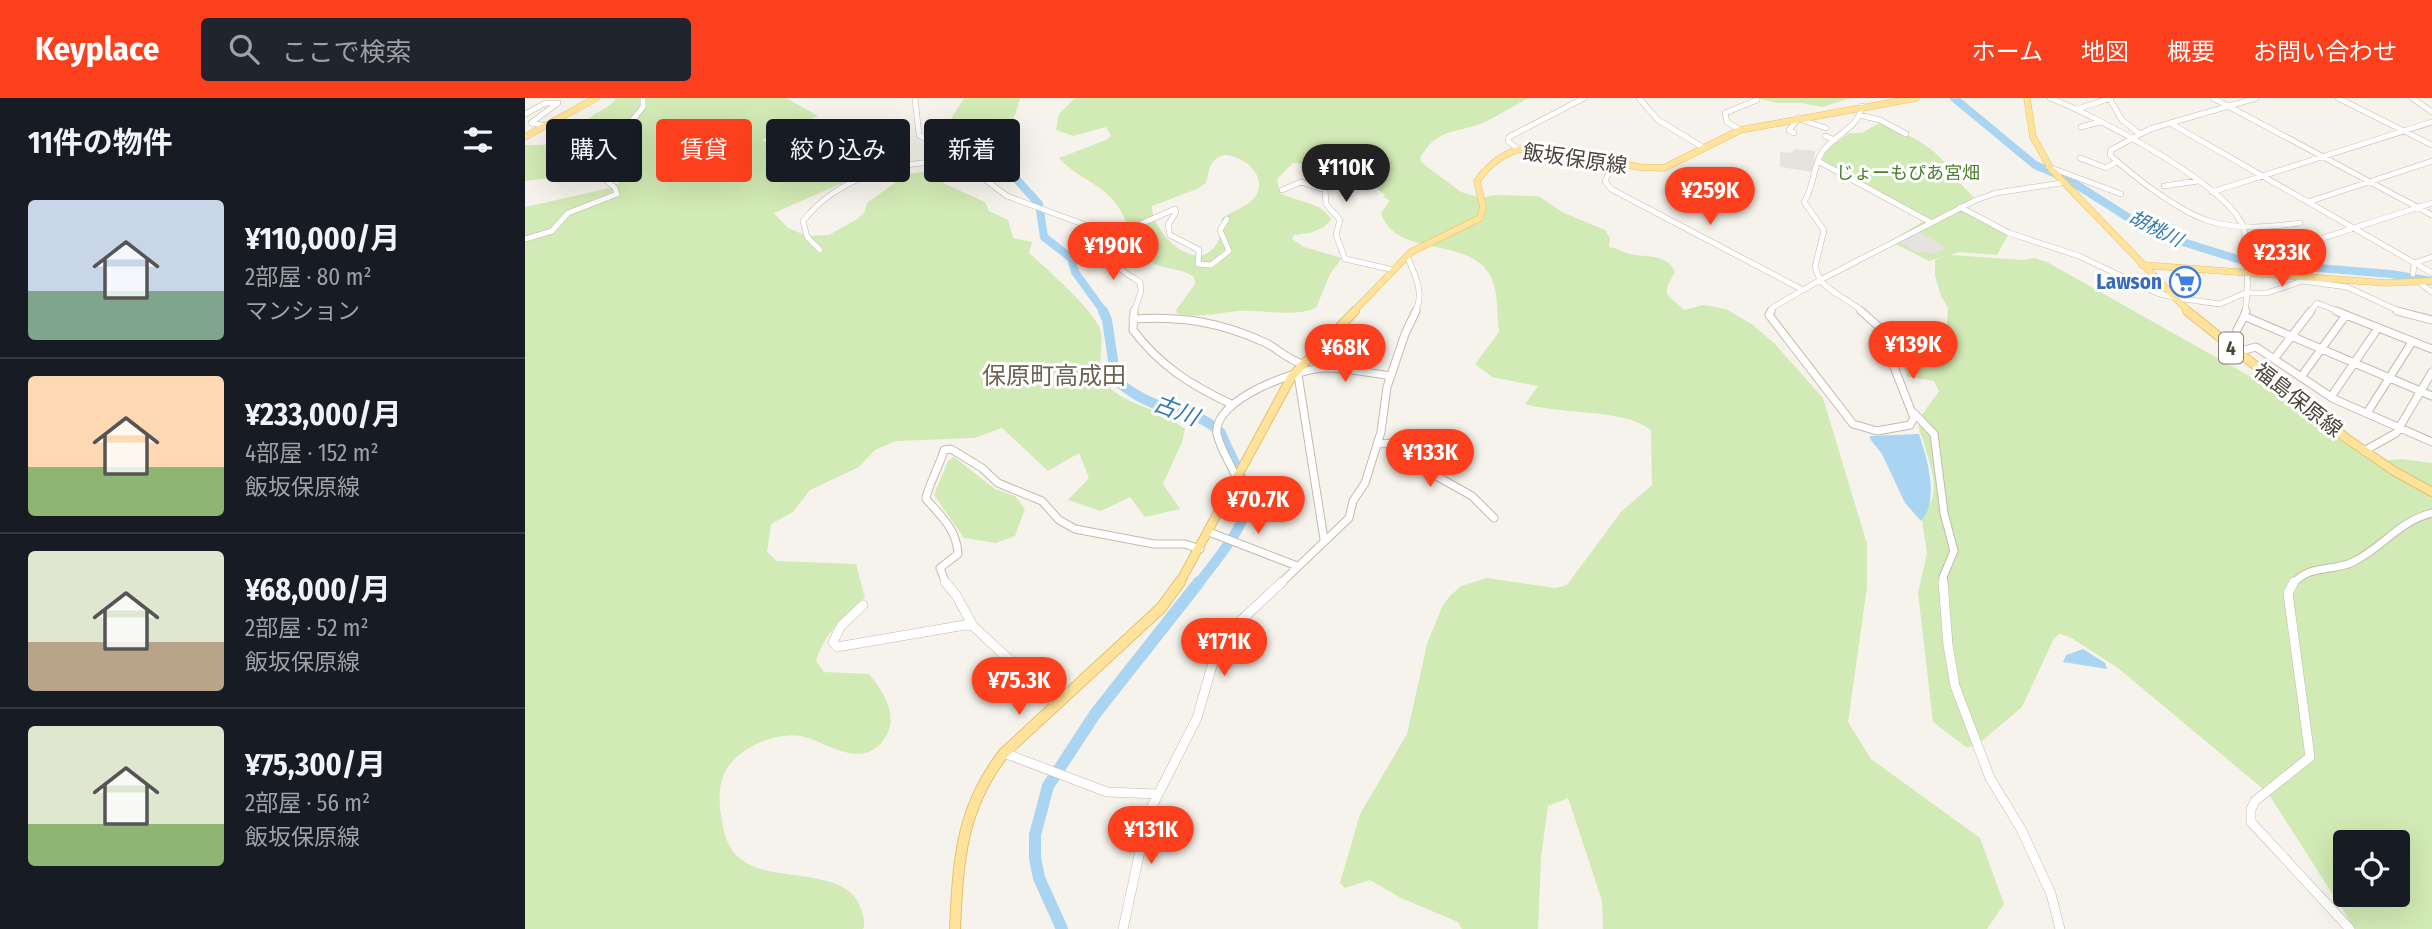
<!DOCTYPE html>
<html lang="ja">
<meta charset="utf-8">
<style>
:root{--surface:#171b24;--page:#20242c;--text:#f1f3f6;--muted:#9ea1a6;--line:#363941;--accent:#fc3f1d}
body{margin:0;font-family:"Fira Sans Condensed","Noto Sans JP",sans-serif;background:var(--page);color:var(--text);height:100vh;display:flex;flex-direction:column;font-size:26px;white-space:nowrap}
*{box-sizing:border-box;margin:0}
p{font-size:23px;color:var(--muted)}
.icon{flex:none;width:38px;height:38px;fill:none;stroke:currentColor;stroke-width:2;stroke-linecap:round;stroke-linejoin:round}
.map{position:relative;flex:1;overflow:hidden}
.panel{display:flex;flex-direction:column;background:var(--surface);width:525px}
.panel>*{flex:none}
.top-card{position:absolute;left:21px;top:21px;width:665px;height:63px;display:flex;gap:14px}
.tools{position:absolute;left:1808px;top:732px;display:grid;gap:14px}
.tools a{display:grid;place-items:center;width:77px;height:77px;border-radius:7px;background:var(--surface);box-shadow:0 7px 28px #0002;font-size:35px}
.price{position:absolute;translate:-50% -60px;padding:0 16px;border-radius:24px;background:var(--accent);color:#fff;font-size:23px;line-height:46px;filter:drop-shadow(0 2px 4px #0008)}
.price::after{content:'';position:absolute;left:50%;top:42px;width:21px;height:16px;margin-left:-10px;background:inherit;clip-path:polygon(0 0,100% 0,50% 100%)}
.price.active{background:#222;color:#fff}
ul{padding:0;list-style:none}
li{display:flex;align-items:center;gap:21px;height:175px;padding:0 28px}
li+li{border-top:2px solid var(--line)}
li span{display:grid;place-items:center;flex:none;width:196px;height:140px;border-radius:7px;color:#555}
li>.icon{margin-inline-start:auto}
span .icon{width:84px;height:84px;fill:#fffc;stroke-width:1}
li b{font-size:30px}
h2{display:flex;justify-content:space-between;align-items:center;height:84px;padding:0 28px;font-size:30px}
.pill{padding:0 24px;border-radius:7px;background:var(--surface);box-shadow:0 7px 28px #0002;font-size:24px;line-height:63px}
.pill.active{background:var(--accent);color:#fff}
header{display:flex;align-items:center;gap:42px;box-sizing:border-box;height:98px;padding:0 35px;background:var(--accent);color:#fff}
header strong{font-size:33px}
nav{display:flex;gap:38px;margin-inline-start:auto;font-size:24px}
.search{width:490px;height:63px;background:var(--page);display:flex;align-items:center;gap:18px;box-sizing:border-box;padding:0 24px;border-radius:7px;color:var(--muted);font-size:26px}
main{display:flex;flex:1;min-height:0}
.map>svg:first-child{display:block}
.green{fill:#d2eab5;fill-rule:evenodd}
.parking{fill:#e5e3e0}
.water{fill:#a9d4f2}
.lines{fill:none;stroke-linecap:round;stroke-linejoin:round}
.river-far2{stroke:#a9d4f2;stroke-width:8}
.river-far1{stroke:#a9d4f2;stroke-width:10}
.river{stroke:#a9d4f2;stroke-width:12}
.minor-far2-casing{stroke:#c2bbae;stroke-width:6}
.minor-far1-casing{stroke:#c2bbae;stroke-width:9}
.minor-casing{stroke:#c2bbae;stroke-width:10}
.major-far2-casing{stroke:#e6c16a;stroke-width:7}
.major-far1-casing{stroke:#e6c16a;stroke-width:10}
.major-casing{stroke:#e6c16a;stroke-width:12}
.minor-far2{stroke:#fff;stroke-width:5}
.minor-far1{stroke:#fff;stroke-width:7}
.minor{stroke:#fff;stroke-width:9}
.major-far2{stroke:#ffe39c;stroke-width:6}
.major-far1{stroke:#ffe39c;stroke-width:8}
.major{stroke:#ffe39c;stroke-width:10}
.labels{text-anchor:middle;stroke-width:6;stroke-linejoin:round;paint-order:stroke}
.far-park-label{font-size:18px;fill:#4a7f2a;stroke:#fff}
.far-water-label{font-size:19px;font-style:italic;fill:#2e7ab2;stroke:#fff}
.shield{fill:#fff;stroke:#817c74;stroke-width:2}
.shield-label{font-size:19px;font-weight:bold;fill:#4b4439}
.street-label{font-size:21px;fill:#4b4439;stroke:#fff}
.shop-label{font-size:21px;font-weight:bold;fill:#366cbe;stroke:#fff;text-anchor:end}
.water-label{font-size:23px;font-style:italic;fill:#2e7ab2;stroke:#fff}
.quarter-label{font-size:24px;fill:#6e6250;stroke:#fff}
</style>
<header>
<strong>Keyplace</strong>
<div class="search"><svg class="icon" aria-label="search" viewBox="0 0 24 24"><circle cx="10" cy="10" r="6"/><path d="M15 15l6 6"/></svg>ここで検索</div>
<nav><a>ホーム</a><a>地図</a><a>概要</a><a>お問い合わせ</a></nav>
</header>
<main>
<section class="panel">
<h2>11件の物件<svg class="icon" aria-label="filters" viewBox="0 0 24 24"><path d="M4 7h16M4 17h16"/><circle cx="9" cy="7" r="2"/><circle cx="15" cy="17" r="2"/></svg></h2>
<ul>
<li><span style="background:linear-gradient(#c9d6e8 65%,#7fa58c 0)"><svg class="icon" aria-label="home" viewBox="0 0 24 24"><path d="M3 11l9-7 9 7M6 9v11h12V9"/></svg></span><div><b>¥110,000/月</b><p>2部屋 · 80 m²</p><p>マンション</p></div></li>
<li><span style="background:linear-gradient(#ffd9b3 65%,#8fb573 0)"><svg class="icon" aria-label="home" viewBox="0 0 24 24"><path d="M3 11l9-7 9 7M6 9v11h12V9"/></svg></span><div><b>¥233,000/月</b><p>4部屋 · 152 m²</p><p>飯坂保原線</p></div></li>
<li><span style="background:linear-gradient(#dfe7d0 65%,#b9a48a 0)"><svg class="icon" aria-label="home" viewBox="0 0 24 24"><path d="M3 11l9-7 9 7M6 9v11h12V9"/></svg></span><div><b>¥68,000/月</b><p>2部屋 · 52 m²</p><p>飯坂保原線</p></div></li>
<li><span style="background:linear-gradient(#dfe7d0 70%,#8fb573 0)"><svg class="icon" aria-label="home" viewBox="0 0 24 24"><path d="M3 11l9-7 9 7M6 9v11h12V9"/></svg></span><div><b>¥75,300/月</b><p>2部屋 · 56 m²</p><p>飯坂保原線</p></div></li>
</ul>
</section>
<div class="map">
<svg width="1907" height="831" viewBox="0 0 1907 831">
<rect width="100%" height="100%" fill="#f6f3ec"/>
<path class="green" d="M91,0H261L293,18L237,42L250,48L317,28L375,32L372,61L249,115L263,130L282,138L304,137L332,121L339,115L342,105L382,76L409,72L426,75L418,85L460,104L464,113L483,122L488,140L507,144L504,155C520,169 569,213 575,231C581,250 567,271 584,289C598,303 619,308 637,316C645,319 652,326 660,331L657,344L638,386L655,411L620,419L605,399L576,413L543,402L564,380L554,355L523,373L477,330L449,340L371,343L350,352L334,369L285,392L268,414L246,426L242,454L252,463L331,466L340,500C319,518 299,536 291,563L299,574L344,576C361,597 377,623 355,646C348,653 341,656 331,656C312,655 294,642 276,638C250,633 210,651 199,676C193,689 194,709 197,723C200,741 205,756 223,766C253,783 325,770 336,811C338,818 341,824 338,831H0V109L85,90L97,83L90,76L81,74L0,83V47C19,47 40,47 55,35C60,31 60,25 64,21C72,12 85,11 91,0Z
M439,0H495C492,9 491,19 484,26C466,41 438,44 423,26Z
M550,0H1004C987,8 972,19 955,26C927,36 913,30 895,60L897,65L936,94L957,100L969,97L1013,98L1039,115L1080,132L1085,140L1084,149C1091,150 1093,152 1099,154C1117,162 1140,152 1150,174C1136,198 1140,194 1159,212L1178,207L1201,211L1228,227L1249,245L1298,300L1342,446V489L1323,624L1346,661L1455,740L1479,806L1462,831H1078L1077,803L1043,700L1023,708L1016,760L1013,831H937L933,824L876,800L845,782L820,790L815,785L835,716L882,636L902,546L917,509L924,499L936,488L962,480L1030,490L1042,487L1096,414L1127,387L1126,332C1097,310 1037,317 1000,306L1013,288L967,279L950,266L974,234C971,217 974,198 967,181C947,136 871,162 856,115L865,102L858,99L860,97C843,80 826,83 805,77C791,73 783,65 768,65L752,81L755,95C770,104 799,104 806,122L799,129L785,135L769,137L767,141L779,149L817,160L805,176L791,210C767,220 740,211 714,213C693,215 674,220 653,216L651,212L670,186L669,179C655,169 638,172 624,163C607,151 604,123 592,107C578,86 550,79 534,60L581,42L586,38L581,29L548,38L531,32L534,16ZM700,57C719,58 744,78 730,99C723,108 707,114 697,120C696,129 696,140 691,147C670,178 626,133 627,108L672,91L681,85C685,70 684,61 700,57Z
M1232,0H1326L1297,9L1278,5H1252Z
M1356,24C1388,40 1416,49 1431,84L1436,86L1452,103L1439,109L1483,137L1472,157L1435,154L1425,157L1499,162L1510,160L1522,164L1742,288L1855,363L1876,361L1907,365V831H1830L1743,695L1593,570L1545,539L1534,536L1528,542L1497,609L1451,648L1441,649L1408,624L1393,495L1402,455L1396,415C1419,399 1405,368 1399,345C1398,341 1394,334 1394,330C1394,315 1407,305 1414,293L1409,283L1383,279L1378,267L1401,266L1394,248L1421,244L1423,210L1416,198L1410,178V162L1420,158L1404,163L1365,143L1399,123L1295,65L1303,50L1324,35H1337ZM1820,744H1872V796H1820Z
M429,359L470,391L490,398L500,411L490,438L471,445L439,440L409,397L423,363Z"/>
<path class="parking" d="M1270,51L1290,53L1288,74L1255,69V54L1267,55Z
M1394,134L1418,148L1420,151L1409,155L1390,154L1375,144Z"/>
<path class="water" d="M1394,336C1402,360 1415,402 1396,423L1380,405L1357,356L1345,341V338Z
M1558,551L1580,565L1582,571L1538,564L1541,557Z"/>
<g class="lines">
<path class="river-far2" d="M1429,0L1510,67L1541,80L1626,134L1722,164L1866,176L1907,183
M473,61L514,106L519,139L546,160L550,174L579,214"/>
<path class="river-far1" d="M578,213L582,222L591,282C602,292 615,300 630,306C654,314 677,316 696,335C703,353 721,384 723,401C725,423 686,469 673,486"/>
<path class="river" d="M537,831L514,780L510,760V737L523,688L570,616L674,484"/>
<g class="minor-far2-casing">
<path id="minor-far2" d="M390,0L394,37L429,58L482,98L563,128C577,158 586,167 615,184L616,193L609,214
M1114,0L1133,22L1179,50
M1525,0C1571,18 1693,82 1716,124C1725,140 1723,196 1720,214
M1584,0L1597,22L1615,36
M1688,0L1907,117
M1731,0L1625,31L1586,52L1585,57C1609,79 1653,113 1684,123C1712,132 1746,129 1775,125
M1813,0L1907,47
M1887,0L1907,14
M1552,11L1586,0
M0,16L21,5H33L6,25L21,28
M1334,17L1355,22L1381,36
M1274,21L1301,30
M1645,25L1907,175
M1556,29L1575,24
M1215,32L1202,24L1200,15L1232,2
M1269,35L1264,32L1274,20
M1300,38L1310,42
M993,51L983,43L984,39L1059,0
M1555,60L1581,70L1591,64
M1293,63L1405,124
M1089,65L1080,83L1086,91L1278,192
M1524,69L1596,96
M1639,88L1673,83
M757,92L776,84L800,92L801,106L815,122L811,137L820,161L869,172
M1687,94L1907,24
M1783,104L1907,63
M1435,109L1484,135L1554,158L1632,195L1651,200L1695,206L1720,195H1742L1777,183L1822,189L1876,214
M0,141L27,133L43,115L92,96L90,90L69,71C87,62 110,59 114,36L105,25L118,9V0
M1719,141H1795L1907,105
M569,146L650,111L651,114L643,127L645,137L674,152L673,166L686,167L704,153L695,132L702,121
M295,152L282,139L278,123C313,78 380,60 435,65
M882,158C890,176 900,196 890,214
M1888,176L1889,165L1907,159
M1295,182C1308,197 1324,201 1338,214
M1295,182L1290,169L1299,132L1279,104C1290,88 1287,68 1298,53C1311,35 1333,31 1337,8
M1295,182L1451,102L1471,95L1536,85
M1895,185L1907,194
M1245,214L1247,210L1295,182
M1785,214L1792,205L1815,214"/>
</g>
<g class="minor-far1-casing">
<path id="minor-far1" d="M609,213L608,232C635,268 666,287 706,306
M1246,213L1244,217L1328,326L1352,333L1385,327L1389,320L1353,228L1336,213
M1721,213L1719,218L1907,298
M1811,213L1907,251
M1872,213L1907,222
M608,221C657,218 696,224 741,245C755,252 761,261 778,266
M1712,232L1719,218
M1712,254L1731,249L1809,301L1907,344
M1749,261L1786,213
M773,277L799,441
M1776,279L1821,217
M1806,299L1853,230
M1389,315L1409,336L1419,415L1429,453L1418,479L1419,486
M1842,315L1887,244
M852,346L874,345L886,348L895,354L906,375L947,398L969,420
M1839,353L1871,335L1907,274
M712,381C706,367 695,350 692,336C687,301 774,270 801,270C822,270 845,275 866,278
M684,434L772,468
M421,486L415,470L433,456C432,432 416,418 401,401C402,390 415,367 419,352L426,351L457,370L473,385L517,403L534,422L550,431L629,446H660L675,451
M755,486L824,420L828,403L840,385L856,334L862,289L880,236L891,213
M1768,486C1784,466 1807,474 1828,464C1857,450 1874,423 1907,415"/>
</g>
<g class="minor-casing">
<path id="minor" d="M420,484L431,497L448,528L531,605
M1418,484L1423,547L1430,588L1465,680L1496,731L1526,796L1535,831
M1769,484L1763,495L1785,659L1730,703L1726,711V724L1825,831
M338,507L316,528L308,544L312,549L440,527L448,528
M479,655L582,694L632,696
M598,831L623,716L672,620L691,554L709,529L757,484"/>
</g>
<g class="major-far2-casing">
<path id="major-far2" d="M1502,0L1508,39L1526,71L1664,214
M0,39L71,0
M1617,167L1861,185L1907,183
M828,214L886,154L955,120L958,109L952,83C965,65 981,52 1004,50L1114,69L1139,70L1215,32L1391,0"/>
</g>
<g class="major-far1-casing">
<path id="major-far1" d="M1662,213L1821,340L1869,373L1907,394
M654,486L767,278L830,213"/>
</g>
<g class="major-casing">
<path id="major" d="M430,831C433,763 436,710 479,655L636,510L655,484"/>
</g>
<use href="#minor-far2" class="minor-far2"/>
<use href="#minor-far1" class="minor-far1"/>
<use href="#minor" class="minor"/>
<use href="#major-far2" class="major-far2"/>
<use href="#major-far1" class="major-far1"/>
<use href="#major" class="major"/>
</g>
<defs>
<g id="supermarket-ring" transform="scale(1.575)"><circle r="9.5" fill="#fff" stroke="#3f7fe0" stroke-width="1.5"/><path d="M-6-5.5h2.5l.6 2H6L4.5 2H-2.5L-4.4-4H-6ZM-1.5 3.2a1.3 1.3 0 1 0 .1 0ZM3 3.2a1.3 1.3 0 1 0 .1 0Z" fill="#3f7fe0"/></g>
</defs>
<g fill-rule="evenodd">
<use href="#supermarket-ring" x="1660" y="184"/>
</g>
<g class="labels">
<g class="far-park-label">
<text x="1383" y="81">じょーもぴあ宮畑</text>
</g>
<g class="far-water-label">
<text transform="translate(1631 130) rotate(27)" y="7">胡桃川</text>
</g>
<rect class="shield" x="1694" y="234.5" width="24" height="31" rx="5"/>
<g class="shield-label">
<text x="1706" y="257">4</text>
</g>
<g class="street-label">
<text transform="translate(1050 61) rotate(8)" y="7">飯坂保原線</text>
<text transform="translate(1773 302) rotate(38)" y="7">福島保原線</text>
</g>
<g class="shop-label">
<text x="1637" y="191">Lawson</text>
</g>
<g class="water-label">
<text transform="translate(651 312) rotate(21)" y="8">古川</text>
</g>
<g class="quarter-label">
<text x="529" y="286">保原町高成田</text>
</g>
</g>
</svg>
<div class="tools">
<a><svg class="icon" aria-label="locate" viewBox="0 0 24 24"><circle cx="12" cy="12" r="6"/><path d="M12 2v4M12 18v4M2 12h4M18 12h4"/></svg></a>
</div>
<b class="price active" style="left:821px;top:106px">¥110K</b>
<b class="price" style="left:1185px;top:129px">¥259K</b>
<b class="price" style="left:588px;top:184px">¥190K</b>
<b class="price" style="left:1757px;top:191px">¥233K</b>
<b class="price" style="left:1388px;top:283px">¥139K</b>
<b class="price" style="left:820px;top:286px">¥68K</b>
<b class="price" style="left:905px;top:391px">¥133K</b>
<b class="price" style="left:733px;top:438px">¥70.7K</b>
<b class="price" style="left:699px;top:580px">¥171K</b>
<b class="price" style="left:494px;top:619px">¥75.3K</b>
<b class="price" style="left:626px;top:768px">¥131K</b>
<div class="top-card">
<a class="pill">購入</a>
<a class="pill active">賃貸</a>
<a class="pill">絞り込み</a>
<a class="pill">新着</a>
</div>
</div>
</main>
